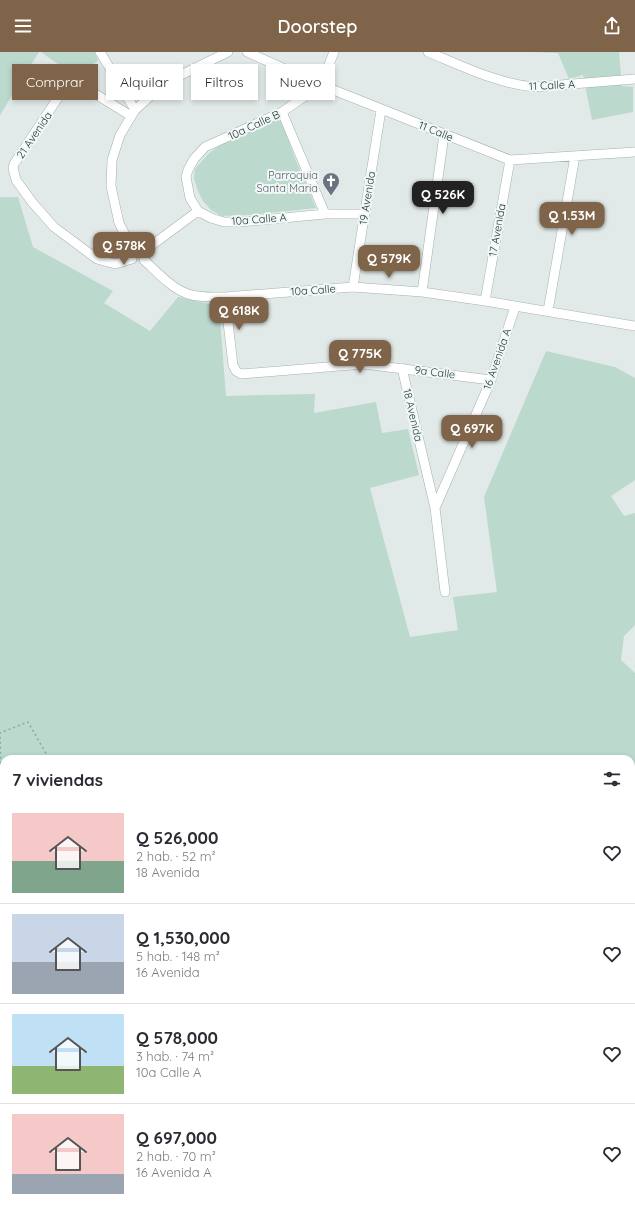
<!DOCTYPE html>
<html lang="es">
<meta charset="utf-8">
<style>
:root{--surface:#fff;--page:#f7f7f7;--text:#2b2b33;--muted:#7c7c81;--line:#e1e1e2;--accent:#7f6449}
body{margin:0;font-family:Quicksand,sans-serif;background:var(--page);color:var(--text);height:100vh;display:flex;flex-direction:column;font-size:15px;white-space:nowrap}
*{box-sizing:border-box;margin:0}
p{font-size:13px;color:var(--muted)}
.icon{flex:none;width:22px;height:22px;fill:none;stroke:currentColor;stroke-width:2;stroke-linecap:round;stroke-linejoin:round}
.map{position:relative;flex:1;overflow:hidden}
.side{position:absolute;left:0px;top:703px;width:635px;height:456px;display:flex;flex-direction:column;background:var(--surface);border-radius:12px 12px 0 0;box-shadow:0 2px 6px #0003}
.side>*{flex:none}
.guide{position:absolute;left:12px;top:12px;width:400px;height:36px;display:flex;gap:8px}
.price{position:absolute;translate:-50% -34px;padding:0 9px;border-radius:8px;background:var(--accent);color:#fff;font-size:13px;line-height:26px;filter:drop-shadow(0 1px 2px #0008)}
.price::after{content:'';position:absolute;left:50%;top:24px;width:12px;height:9px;margin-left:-6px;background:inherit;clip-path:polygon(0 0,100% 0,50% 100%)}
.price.active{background:#222;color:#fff}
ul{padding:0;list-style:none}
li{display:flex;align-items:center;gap:12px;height:100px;padding:0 12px}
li+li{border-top:1px solid var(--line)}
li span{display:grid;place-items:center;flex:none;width:112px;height:80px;border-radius:0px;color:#555}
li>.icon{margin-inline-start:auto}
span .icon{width:48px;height:48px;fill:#fffc;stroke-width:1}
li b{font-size:17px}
h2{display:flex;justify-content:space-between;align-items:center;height:48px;padding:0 12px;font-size:17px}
.pill{padding:0 14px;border-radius:0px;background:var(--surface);box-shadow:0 2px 6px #0003;font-size:14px;line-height:36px}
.pill.active{background:var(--accent);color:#fff}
header{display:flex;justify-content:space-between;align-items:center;height:52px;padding:0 12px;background:var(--accent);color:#fff;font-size:18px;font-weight:600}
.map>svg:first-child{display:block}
.built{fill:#cfdad8}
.green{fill:#bbd9cc}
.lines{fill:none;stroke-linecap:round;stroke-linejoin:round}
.minor-casing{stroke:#a4b1b0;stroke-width:10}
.path{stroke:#84abaa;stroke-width:1.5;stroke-dasharray:2 3;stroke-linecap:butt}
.minor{stroke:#fff;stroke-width:9}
.labels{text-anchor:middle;stroke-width:4;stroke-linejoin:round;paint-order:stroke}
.street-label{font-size:11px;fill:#233939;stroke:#f1f7f6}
.worship-label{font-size:11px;fill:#5b616d;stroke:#f1f7f6;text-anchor:end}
</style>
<header><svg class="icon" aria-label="menu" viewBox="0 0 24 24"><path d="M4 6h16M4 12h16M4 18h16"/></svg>Doorstep<svg class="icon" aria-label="share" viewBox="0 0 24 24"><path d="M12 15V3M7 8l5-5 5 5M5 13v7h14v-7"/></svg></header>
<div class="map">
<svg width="635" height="1159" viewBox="0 0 635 1159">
<rect width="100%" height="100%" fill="#e1eae8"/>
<path class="built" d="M0,1115H4V1155H95L98,1159H0Z"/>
<path class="green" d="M0,0H39L0,63Z
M41,0H95L98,9L75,24Z
M531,0H619L622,34L633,35V60L592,68L583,23L569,27L558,1Z
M276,68L282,69L294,104L316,156L249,163L222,164L211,158L203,149L198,139L194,126L195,117L208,102L220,93Z
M0,145H18L33,195L113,239L104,251L150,279L178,245L219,254L226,344L315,342L314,361L376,350L382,381L408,377L419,423L370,436L410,585L458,578L453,545L497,540L484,445L546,299L615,315L635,326V428L611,444L624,464L635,461V573L624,584L621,608L635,621V781L631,779V707H4V896L0,888Z
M631,866L635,870V1129L631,1127Z
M0,910L4,918V973L0,964Z
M4,977V1092H0V1023Z
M95,1155H596V1159H98Z"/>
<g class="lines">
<g class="minor-casing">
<path id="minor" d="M100,0L135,58
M247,0L321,33L510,108L635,100
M428,0C462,14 498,32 535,35L635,27
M282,60L325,162
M131,64L81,33H71L65,35L14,112L13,116L16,128L32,150L54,175L97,207L115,212L132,207
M198,159L190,146L186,125L188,118L194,107L205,95L282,60L321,33L334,0
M198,159L211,166L224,170H240L325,162H365
M133,198L119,171L111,134L112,108L120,83L135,58L157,38L181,23L228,0
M144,199L198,159
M144,208C157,220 171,236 188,242C200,246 213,245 225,245L353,235L422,240L485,249L635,274
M353,235L381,58
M422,240L444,83
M225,245L233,313L236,319L241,322L364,312L491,328
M485,249L510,108
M548,259L575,104
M402,316L435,456
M445,540L435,456L491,328L515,255
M631,823L635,826
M0,1106H4
M71,1155L73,1159"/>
</g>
<path class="path" d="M4,731L1,726L0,681L28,670L48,705
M0,780L4,767
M0,899L4,907"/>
<use href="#minor" class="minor"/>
</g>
<defs>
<g id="church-pin" transform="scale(0.9)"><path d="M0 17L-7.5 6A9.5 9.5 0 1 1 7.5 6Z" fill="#6b7280" stroke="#f1f7f6"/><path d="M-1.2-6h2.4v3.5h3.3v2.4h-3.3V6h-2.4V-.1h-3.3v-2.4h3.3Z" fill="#fff"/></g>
</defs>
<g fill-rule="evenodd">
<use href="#church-pin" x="331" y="129"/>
</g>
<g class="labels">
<g class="street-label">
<text transform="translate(552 33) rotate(-3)" y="4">11 Calle A</text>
<text transform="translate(254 73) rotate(-25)" y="4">10a Calle B</text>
<text transform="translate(436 79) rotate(22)" y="4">11 Calle</text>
<text transform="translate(34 83) rotate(-56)" y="4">21 Avenida</text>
<text transform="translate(367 146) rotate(-81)" y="4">19 Avenida</text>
<text transform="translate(259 167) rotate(-4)" y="4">10a Calle A</text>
<text transform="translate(497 178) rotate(-80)" y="4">17 Avenida</text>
<text transform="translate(313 238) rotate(-4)" y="4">10a Calle</text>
<text transform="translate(497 307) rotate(-71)" y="4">16 Avenida A</text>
<text transform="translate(435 320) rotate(7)" y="4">9a Calle</text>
<text transform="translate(413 363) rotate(77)" y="4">18 Avenida</text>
</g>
<g class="worship-label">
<text x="318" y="127">Parroquia<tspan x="318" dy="13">Santa Maria</tspan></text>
</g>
</g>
</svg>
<b class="price active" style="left:443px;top:163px">Q 526K</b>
<b class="price" style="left:572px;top:184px">Q 1.53M</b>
<b class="price" style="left:124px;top:214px">Q 578K</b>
<b class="price" style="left:389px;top:227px">Q 579K</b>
<b class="price" style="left:239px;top:279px">Q 618K</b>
<b class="price" style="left:360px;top:322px">Q 775K</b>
<b class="price" style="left:472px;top:397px">Q 697K</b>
<div class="guide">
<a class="pill active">Comprar</a>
<a class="pill">Alquilar</a>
<a class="pill">Filtros</a>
<a class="pill">Nuevo</a>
</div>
<section class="side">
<h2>7 viviendas<svg class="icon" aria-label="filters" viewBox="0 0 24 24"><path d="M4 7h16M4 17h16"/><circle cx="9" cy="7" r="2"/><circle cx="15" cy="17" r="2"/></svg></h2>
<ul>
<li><span style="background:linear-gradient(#f6c9c9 60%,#7fa58c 0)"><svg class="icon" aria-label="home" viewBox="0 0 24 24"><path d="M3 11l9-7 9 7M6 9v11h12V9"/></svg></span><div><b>Q 526,000</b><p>2 hab. · 52 m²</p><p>18 Avenida</p></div><svg class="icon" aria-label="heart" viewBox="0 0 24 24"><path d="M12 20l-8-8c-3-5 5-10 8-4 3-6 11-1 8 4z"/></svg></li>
<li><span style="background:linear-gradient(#c9d6e8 60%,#9aa5b1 0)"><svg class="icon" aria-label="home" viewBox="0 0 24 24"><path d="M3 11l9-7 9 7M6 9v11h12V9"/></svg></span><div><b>Q 1,530,000</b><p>5 hab. · 148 m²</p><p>16 Avenida</p></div><svg class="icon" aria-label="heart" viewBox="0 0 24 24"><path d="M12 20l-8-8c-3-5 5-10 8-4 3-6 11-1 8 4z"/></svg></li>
<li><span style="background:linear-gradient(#bfe0f5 65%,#8fb573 0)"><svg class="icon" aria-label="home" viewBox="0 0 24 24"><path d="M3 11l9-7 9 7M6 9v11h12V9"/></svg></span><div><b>Q 578,000</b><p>3 hab. · 74 m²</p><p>10a Calle A</p></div><svg class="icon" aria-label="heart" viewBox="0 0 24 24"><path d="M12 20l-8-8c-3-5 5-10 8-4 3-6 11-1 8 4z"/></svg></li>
<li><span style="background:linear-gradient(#f6c9c9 75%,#9aa5b1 0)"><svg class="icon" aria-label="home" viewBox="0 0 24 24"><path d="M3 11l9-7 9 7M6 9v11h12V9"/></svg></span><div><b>Q 697,000</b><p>2 hab. · 70 m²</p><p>16 Avenida A</p></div><svg class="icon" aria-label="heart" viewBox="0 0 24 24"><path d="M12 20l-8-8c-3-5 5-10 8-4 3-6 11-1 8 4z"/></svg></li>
</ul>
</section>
</div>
